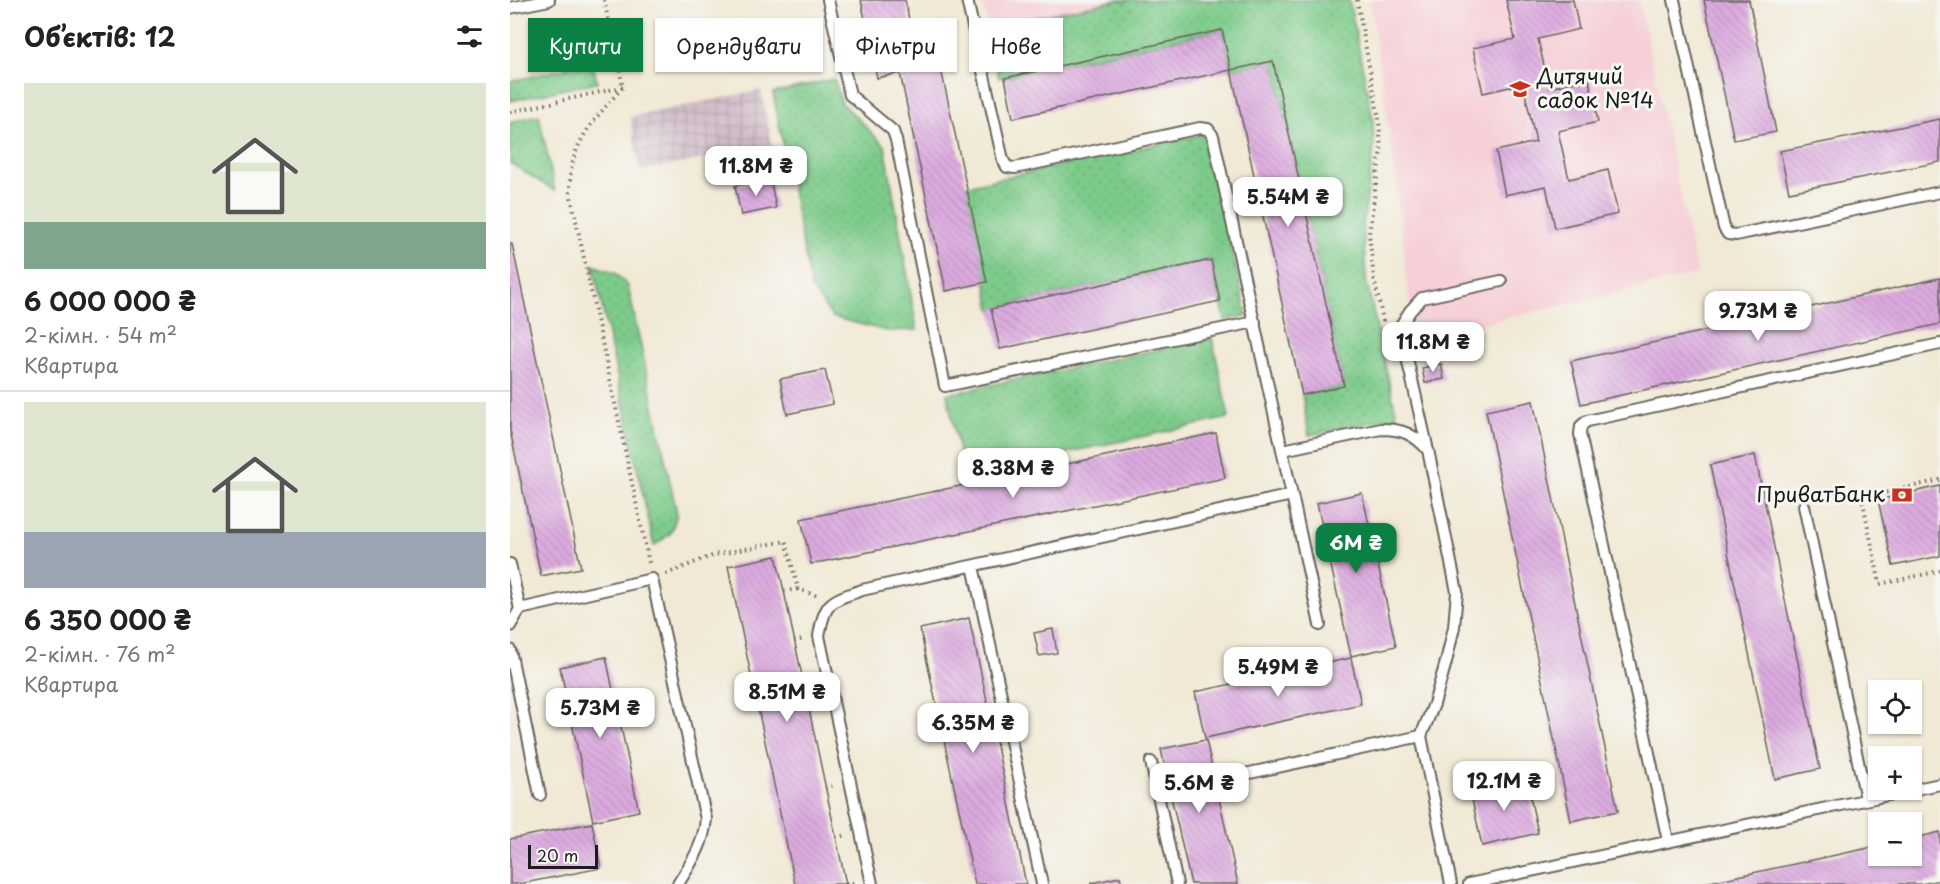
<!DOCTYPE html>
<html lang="uk">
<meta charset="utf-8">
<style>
:root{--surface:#fff;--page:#f2f2f2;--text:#222;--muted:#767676;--line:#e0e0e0;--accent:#0b8043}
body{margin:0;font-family:"Playpen Sans",sans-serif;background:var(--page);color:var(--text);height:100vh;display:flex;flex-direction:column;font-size:22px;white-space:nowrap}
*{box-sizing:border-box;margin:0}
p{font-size:20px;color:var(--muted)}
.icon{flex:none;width:33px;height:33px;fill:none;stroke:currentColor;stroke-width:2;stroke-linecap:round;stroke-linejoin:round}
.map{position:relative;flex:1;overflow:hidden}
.details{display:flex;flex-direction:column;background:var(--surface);width:510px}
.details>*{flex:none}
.hud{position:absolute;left:18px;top:18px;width:570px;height:54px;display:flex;gap:12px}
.buttons{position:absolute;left:1358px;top:680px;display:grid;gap:12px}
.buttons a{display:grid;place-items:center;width:54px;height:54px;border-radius:0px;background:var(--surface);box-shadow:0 2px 4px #0004;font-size:30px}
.scale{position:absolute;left:18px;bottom:15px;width:70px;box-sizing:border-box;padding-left:6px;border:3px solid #1c1c1c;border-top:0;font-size:16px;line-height:21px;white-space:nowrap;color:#1c1c1c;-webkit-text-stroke:4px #f6f6f2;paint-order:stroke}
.price{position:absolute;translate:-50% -51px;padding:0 14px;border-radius:12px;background:#fff;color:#222;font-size:20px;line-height:39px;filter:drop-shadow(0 2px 3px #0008)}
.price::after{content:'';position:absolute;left:50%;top:36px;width:18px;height:14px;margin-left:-9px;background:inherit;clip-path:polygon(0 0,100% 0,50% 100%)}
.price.selected{background:var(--accent);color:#fff}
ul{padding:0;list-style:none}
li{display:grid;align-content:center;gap:12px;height:318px;padding:0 24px}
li+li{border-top:2px solid var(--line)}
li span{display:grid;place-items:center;height:186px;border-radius:0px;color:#555}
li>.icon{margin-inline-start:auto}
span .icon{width:108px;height:108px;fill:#fffc;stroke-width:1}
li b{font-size:26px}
h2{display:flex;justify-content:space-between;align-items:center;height:72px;padding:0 24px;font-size:26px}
.tag{padding:0 21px;border-radius:0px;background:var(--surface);box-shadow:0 2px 4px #0004;font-size:21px;line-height:54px}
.tag.selected{background:var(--accent);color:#fff}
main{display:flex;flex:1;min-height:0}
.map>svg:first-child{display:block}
.built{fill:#f6cfd7}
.industrial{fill:url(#industrial-grid)}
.green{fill:url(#green-dots);stroke:#4c7453;stroke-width:1.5}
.building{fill:url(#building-back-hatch)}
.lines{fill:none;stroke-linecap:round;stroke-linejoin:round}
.lane-casing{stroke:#67645d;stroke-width:14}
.path{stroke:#67645d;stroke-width:4;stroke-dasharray:1.5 4.5;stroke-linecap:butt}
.lane{stroke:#fff;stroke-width:10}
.labels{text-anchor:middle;stroke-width:6;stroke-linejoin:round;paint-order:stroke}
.poi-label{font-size:21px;fill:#1c1c1c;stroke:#f6f6f2;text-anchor:start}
</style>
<main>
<section class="details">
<h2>Об’єктів: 12<svg class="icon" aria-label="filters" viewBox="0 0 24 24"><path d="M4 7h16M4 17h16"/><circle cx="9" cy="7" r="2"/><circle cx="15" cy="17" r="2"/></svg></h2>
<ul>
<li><span style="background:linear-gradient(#dfe7d0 75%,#7fa58c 0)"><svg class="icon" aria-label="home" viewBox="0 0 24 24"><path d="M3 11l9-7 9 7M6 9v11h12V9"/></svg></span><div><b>6 000 000 ₴</b><p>2-кімн. · 54 m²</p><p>Квартира</p></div></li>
<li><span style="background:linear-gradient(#dfe7d0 70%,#9aa5b1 0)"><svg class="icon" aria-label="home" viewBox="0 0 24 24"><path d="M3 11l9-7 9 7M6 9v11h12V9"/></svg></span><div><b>6 350 000 ₴</b><p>2-кімн. · 76 m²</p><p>Квартира</p></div></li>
</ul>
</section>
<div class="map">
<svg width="1430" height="884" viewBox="0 0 1430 884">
<defs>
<pattern id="industrial-grid" width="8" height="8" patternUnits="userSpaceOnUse" patternTransform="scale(1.5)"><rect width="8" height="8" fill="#d1bdc9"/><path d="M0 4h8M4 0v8" fill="none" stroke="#b3a2ac"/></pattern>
<pattern id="green-dots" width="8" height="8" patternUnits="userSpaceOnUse" patternTransform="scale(1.5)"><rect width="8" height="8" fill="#7dcb8a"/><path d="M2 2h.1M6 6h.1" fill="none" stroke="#6bae76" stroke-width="1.8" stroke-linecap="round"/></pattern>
<pattern id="building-back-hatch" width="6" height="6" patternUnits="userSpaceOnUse" patternTransform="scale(1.5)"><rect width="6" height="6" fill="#dcaadf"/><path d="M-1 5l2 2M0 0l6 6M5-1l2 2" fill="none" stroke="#bc92bf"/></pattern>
</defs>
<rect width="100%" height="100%" fill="#f6f6f2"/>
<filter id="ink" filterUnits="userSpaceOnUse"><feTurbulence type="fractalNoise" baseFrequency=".0167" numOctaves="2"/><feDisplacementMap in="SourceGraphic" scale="12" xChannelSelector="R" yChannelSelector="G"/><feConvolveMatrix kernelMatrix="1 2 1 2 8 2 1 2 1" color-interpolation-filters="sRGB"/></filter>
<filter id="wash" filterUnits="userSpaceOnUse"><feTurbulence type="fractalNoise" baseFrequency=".008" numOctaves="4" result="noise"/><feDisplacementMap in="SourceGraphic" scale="24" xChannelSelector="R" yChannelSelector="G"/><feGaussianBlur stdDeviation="1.35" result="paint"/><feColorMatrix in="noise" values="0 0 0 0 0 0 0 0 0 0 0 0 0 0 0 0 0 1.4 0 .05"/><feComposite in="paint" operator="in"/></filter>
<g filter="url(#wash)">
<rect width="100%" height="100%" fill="#f1e9d5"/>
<path class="built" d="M472,0H608L478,27Z
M860,0H1129L1187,274L907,339L900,311L886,177Z"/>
<path class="industrial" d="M251,90L262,146L130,171L120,117Z"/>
<path class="green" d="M608,0H839L863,119L864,148L853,226L856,279L887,417L799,435L792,395L834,386L763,61L721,70L712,30L489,78L478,27Z
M72,17L87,82L0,101V81L57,69L47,23Z
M324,79L332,103L375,146L407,330L377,331L322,317L301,287L263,93Z
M29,115L45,191L0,163V122Z
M695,134L737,316L715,320L701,260L481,309L456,186Z
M83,265L105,273L118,286L167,514L161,533L144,546Z
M702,338L719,418L454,475L437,394Z"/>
<g id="blocks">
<path class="building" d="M351,0H395L409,68L430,64L477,282L436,291L390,73L367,78Z
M996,0H1063L1069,29L1028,39L1039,88L1079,79L1088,122L1048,131L1059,179L1098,170L1108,214L1045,228L1036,186L995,195L986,151L1026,142L1013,84L973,93L963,48L1005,39Z
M1194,0H1239L1266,132L1224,140Z
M712,30L721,70L503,118L495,78Z
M265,37L270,58L235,66L230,45Z
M763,61L834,386L792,395L721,70Z
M1430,119V162L1279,192L1270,151Z
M260,178L266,208L231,215L225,186Z
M0,244H2L71,568L31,576L0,430Z
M701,260L710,301L490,349L481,309Z
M1430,278V324L1071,404L1061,361Z
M931,364L934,379L915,383L912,368Z
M315,370L323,404L277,414L270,379Z
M1023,401L1108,811L1061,821L976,411Z
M706,433L715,478L301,564L291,519Z
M1245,455L1310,769L1265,779L1200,465Z
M1430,486V556L1383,566L1368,500Z
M852,493L886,646L841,656L807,503Z
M266,556L274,591L336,884H285L218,566Z
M459,618L488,751L516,884H465L410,629Z
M543,629L547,653L529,656L524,633Z
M96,657L129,811L83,821L50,667Z
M841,658L851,704L695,738L685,692Z
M696,740L728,884H681L660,792L651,749Z
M1016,778L1028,833L972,846L960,790Z
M82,823L91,868L9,884H0V839Z
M1430,832V880L1411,884H1191L1368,846V855H1401V839Z
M610,877L612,884H581V883Z"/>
</g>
</g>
<g filter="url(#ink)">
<use href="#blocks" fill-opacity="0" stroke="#67645d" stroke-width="1.5"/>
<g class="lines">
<g class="lane-casing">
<path id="lane" d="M318,0L340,95L383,131L386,140L435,386L745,322
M1164,0L1214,228L1218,234L1226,235L1430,192
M0,8L39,0
M917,446L890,327L900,311L912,298L991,281
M773,450L871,429C892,429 904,434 918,450L947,592L944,627L936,662L924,704L911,736L941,884
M782,495L810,625
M1294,506L1356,799
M0,564L10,609
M463,566L532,884
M0,626L10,609L142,579L196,819C193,847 182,861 168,884
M0,650L30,795
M641,762L667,884
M735,774L911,736
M1158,841L1070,434L1071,426L1077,421L1430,344
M362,884L309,636C315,601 320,601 352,590L782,495L703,136L698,129L690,128L505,168L497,167L493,160L457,0
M959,884L1430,784"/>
</g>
<path class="path" d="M94,0L113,87C84,120 58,144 60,192L139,563
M847,0L869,119L871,149L859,234L864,278L874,325
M0,112L113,87
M1430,480L1352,498L1370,584L1430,571
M156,574L204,555L276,541L288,589L308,596
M274,591L288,589
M284,641L295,639
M315,788L326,785
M326,837L337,835
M336,884L347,882"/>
<use href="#lane" class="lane"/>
</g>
</g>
<defs>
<g id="school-bare" transform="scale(1.62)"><path d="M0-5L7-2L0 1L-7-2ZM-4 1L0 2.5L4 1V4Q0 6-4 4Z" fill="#c8321e" stroke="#f6f6f2" stroke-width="2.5" paint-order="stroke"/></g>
<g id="bank-bare" transform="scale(1.62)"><path d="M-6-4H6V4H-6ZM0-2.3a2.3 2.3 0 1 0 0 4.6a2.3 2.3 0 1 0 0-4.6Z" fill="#c8321e" stroke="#f6f6f2" stroke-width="2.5" paint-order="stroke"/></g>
</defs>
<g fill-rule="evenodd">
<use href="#school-bare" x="1010" y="89"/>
<use href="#bank-bare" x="1392" y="495"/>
</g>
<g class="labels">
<g class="poi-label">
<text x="1027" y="84">Дитячий<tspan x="1027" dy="24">садок №14</tspan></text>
<text x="1375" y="502" text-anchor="end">ПриватБанк</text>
</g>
</g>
</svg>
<div class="buttons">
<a><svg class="icon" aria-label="locate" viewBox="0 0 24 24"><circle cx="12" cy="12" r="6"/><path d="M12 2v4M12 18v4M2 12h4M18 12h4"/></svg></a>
<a>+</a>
<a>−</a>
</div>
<div class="scale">20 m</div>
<b class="price" style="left:246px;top:197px">11.8M ₴</b>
<b class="price" style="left:778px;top:228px">5.54M ₴</b>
<b class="price" style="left:1248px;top:342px">9.73M ₴</b>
<b class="price" style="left:923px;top:373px">11.8M ₴</b>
<b class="price" style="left:503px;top:499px">8.38M ₴</b>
<b class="price selected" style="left:846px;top:574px">6M ₴</b>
<b class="price" style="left:768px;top:698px">5.49M ₴</b>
<b class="price" style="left:277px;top:723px">8.51M ₴</b>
<b class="price" style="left:90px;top:739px">5.73M ₴</b>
<b class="price" style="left:463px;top:754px">6.35M ₴</b>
<b class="price" style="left:994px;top:812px">12.1M ₴</b>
<b class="price" style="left:689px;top:814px">5.6M ₴</b>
<div class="hud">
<a class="tag selected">Купити</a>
<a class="tag">Орендувати</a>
<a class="tag">Фільтри</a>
<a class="tag">Нове</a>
</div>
</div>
</main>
